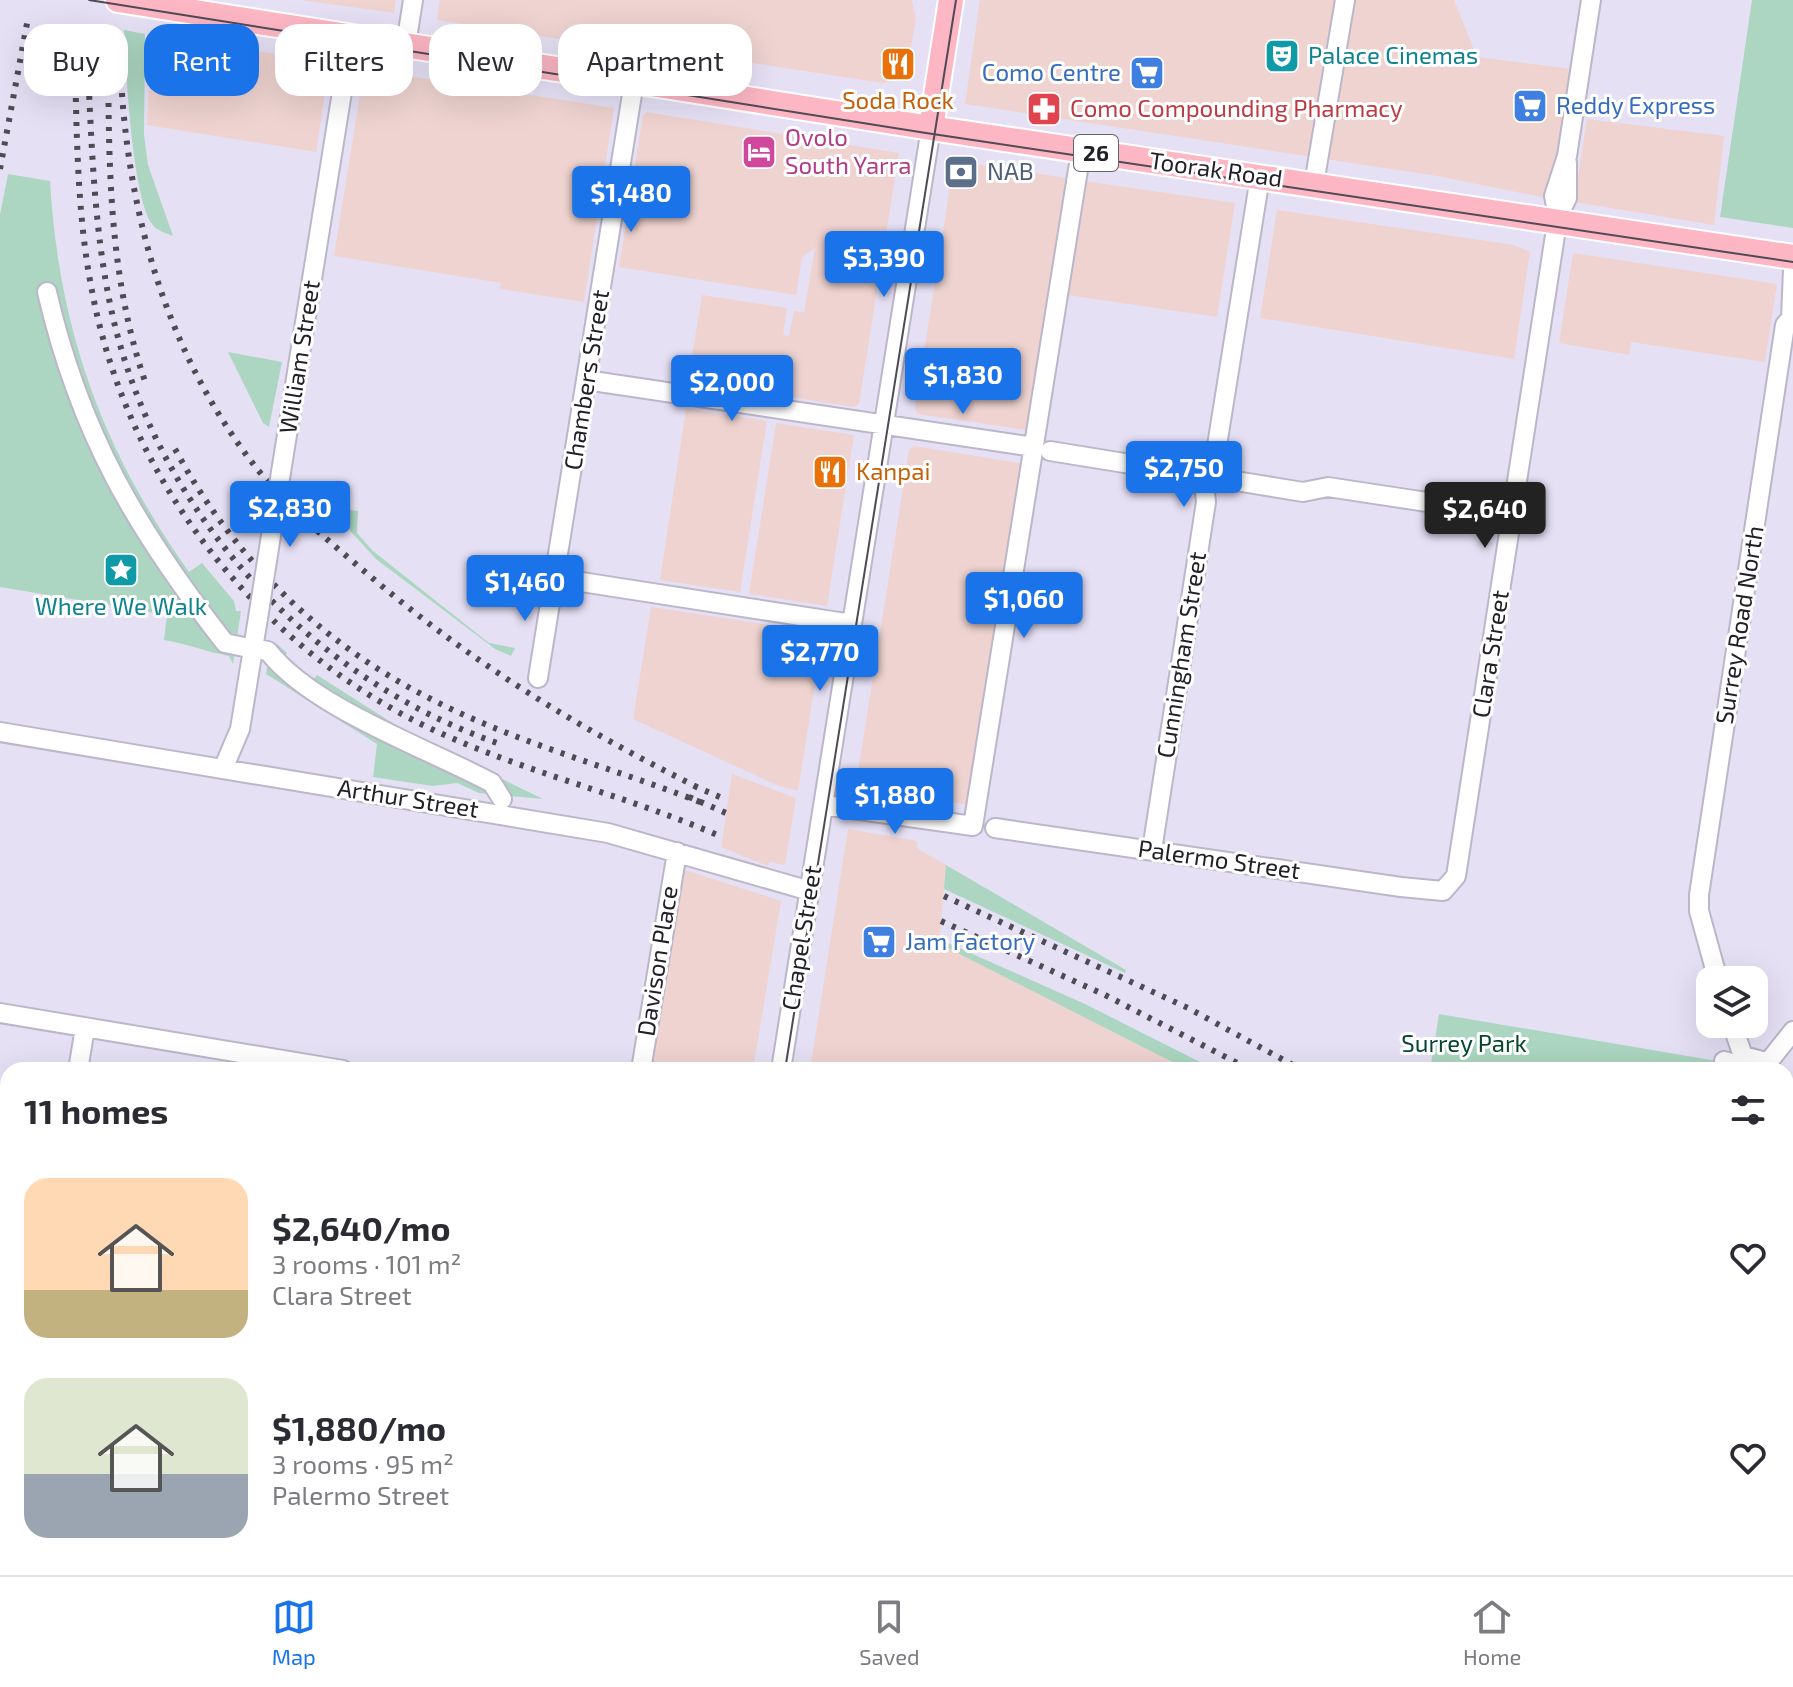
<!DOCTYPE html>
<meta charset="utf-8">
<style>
:root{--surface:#fff;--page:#f7f7f7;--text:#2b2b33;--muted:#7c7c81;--line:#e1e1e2;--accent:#1a73e8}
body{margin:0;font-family:"Exo 2",sans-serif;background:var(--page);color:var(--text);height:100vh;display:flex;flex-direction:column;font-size:30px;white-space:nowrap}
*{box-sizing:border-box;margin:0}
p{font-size:26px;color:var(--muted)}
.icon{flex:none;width:44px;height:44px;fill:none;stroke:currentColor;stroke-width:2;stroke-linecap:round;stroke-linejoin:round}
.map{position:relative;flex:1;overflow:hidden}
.details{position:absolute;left:0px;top:1062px;width:1794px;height:514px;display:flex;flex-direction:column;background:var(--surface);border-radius:24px 24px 0 0;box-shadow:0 8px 32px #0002}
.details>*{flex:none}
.top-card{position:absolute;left:24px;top:24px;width:800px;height:72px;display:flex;gap:16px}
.controls{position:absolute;left:1696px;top:966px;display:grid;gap:16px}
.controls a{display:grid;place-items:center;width:72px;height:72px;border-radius:16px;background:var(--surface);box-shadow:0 8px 32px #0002;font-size:40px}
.price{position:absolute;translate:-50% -68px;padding:0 18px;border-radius:8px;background:var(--accent);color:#fff;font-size:26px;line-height:52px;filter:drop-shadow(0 2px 4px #0008)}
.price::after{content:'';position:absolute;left:50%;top:48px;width:24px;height:18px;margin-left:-12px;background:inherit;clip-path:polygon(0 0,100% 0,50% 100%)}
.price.active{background:#222;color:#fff}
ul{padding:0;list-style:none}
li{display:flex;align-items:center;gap:24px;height:200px;padding:0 24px}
li span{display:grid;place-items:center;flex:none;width:224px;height:160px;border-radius:24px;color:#555}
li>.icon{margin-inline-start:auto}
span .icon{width:96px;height:96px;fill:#fffc;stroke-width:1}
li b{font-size:34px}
h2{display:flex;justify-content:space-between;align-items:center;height:96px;padding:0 24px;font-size:34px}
.chip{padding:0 28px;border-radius:24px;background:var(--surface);box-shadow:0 8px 32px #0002;font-size:28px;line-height:72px}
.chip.active{background:var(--accent);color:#fff}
.tab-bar{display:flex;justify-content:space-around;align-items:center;height:112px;border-top:2px solid var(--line);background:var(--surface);font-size:22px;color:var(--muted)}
.tab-bar a{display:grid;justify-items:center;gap:4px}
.tab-bar .active{color:var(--accent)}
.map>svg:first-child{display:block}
.commercial{fill:#eed3d0}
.green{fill:#acd6c1}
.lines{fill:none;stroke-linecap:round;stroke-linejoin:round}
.minor-casing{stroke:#bcb6ca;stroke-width:22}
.major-casing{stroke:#fff;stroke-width:28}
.minor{stroke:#fff;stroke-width:18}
.major{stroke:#fdb6c4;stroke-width:24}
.tram{stroke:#4e4b55;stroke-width:2}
.rail{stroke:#4e4b55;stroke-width:6;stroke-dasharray:4 8;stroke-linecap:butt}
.minor-bridge-casing{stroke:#bcb6ca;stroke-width:22;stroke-linecap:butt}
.minor-bridge{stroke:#fff;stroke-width:18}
.labels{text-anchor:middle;stroke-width:6;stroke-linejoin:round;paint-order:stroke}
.shield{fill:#fff;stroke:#646368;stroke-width:2}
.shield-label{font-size:22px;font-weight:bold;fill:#222027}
.culture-label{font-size:24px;fill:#0d838f;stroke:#fff;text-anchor:start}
.shop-label{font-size:24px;fill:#366cbe;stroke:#fff;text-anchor:start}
.food-label{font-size:24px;fill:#c56008;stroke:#fff}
.health-label{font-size:24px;fill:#be3a42;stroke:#fff;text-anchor:start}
.hotel-label{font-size:24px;fill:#b23c85;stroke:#fff;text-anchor:start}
.street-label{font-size:24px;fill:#222027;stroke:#fff}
.service-label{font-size:24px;fill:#4e5e75;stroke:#fff;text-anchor:start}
.park-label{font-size:24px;fill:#094630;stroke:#fff}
</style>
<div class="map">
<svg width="1793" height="1575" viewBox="0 0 1793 1575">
<rect width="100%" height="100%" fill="#e6e0f5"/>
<path class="commercial" d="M301,0H396L394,13Z
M440,0H912L916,19L907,69L895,80L883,83L740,61L738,67L437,20Z
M980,0H1454L1477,57L1581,70L1574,111L1546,198L1437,176L965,104Z
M151,34L327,62L329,65L316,152L147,125Z
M364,69L614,108L584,302L500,289L501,283L334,256Z
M647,112L899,153L859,404L854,407L688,381L702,295L787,308L783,335L789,336L794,311L804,312L815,248L802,257L796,295L619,267L643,115Z
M1587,119L1724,136L1714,225L1574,202Z
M954,161L1067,178L1027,430L918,414L915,410Z
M1084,181L1235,203L1217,317L1067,295Z
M1277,210L1514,245L1530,252L1514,359L1260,318Z
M1573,253L1777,284L1765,362L1631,342L1629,355L1559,343Z
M686,409L767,421L740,592L660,580Z
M776,423L854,435L827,606L749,594Z
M914,446L1026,464L971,805L859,789L856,784L909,450Z
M651,607L823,633L798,791L779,786L633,719Z
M732,774L796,798L785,865L769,862L768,866L721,847Z
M848,829L917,841L918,849L946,865L939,943L1188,1070H810Z
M679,868L781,901L753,1070H647Z
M558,1568H673L672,1575H557Z"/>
<path class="green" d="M1752,0H1793V228L1720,217Z
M124,30L145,34L144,135L148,165L173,236C166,233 157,231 152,224C132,196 126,69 124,30Z
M8,174L50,181C59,331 102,449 189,572L202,563L234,601L236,611H241L233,664L229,656C207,652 188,644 164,640L167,615L0,587V215Z
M228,352L282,362L269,427L263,423Z
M344,509L358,511L357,533L373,551L489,643L515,648L511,656L495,649L376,559L342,522Z
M277,644L287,653L281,660L310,684L317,675L410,734L543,799L479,793L457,783L433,786L373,777L377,744L266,674L270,646Z
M946,865L1126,970L1125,973L944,889Z
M939,939L1085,1004L1216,1070H1188L938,943Z
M1439,1014L1723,1062L1724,1070H1430Z
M310,1568H558L557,1575H326L323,1570Z"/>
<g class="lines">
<g class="minor-casing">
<path id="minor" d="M406,45L413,0
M1314,184L1345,0
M1558,216L1567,198V163
M47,292C80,434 136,529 225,643L244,647
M586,380L1034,447
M1050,451L1303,492L1328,487L1512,515
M281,472L351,36
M556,578L852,624
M262,650L268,651C312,708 427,748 492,783L502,799
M538,678L634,82
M0,732L608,833L810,891
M223,769L240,729L258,618
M824,805L973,826L1081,151
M995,828L1401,887L1443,891L1456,876L1558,216L1554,196L1567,156L1591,0
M1152,850L1206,502L1204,484L1215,458L1260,177
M1718,980L1699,911V895L1785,325L1791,318L1793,270
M0,1013L343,1070
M1732,1024L1743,1056L1766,1062
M1724,1061L1756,1070
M78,1070L85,1028
M641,1070L677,852
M781,1070L931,128
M1762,1070L1793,1031
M1786,1311L1793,1316
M0,1361L8,1362
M0,1536L8,1487
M223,1568L264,1575
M724,1568L768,1575
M1482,1568L1491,1575
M1511,1574L1515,1575
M701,1575L702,1568
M853,1575V1568
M1676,1575L1677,1568"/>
</g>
<g class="major-casing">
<path id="major" d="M118,0L931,128L1793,257
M931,128L951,0"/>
</g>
<use href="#minor" class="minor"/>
<use href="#major" class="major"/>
<path class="tram" d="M89,0L926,133L1793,262
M785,1070L956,0
M705,1575L706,1568"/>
<path class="rail" d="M74,26C77,114 75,205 92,291C127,477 252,640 421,724C517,771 624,794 722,837
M108,31C109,152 106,272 147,387
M86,36C92,133 92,235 116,330C166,523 314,681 503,745
M120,57C125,205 164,352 258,470C292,512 335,546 377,582C481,669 582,730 703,790
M0,169L28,18
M175,449C233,557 318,641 427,697C513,742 610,767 700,802
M694,786L727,800
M689,797L726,813
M944,896L1188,1008L1302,1070
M941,921L1105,995L1251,1070
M1786,1343L1793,1347
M1786,1385L1793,1389"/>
<g class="minor-bridge-casing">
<path id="minor-bridge" d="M258,618L281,472"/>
</g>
<use href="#minor-bridge" class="minor-bridge"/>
</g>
<defs>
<g id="theatre-square" transform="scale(1.8)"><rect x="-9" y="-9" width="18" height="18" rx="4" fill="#0f9aa8" stroke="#fff"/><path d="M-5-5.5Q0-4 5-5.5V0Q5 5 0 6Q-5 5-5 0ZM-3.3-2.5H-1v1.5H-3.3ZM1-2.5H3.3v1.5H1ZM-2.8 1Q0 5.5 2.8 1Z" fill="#fff"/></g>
<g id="restaurant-square" transform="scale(1.8)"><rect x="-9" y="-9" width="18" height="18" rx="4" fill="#e8710a" stroke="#fff"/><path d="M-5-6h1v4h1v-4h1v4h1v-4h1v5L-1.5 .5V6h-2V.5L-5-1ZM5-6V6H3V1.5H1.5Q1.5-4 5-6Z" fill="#fff"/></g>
<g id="supermarket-square" transform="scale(1.8)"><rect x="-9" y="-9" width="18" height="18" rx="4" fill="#3f7fe0" stroke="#fff"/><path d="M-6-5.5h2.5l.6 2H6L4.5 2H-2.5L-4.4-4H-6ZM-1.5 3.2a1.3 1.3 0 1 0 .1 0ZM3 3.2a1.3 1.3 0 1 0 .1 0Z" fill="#fff"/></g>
<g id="pharmacy-square" transform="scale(1.8)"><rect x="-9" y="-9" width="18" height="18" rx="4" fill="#e0444e" stroke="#fff"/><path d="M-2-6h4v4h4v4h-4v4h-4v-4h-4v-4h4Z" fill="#fff"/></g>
<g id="hotel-square" transform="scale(1.8)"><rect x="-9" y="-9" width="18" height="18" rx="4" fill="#d1479c" stroke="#fff"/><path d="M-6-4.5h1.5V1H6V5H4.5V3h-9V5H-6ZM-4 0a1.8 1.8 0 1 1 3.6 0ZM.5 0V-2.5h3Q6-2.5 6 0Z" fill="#fff"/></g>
<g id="bank-square" transform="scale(1.8)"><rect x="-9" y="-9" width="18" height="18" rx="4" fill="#5c6f8a" stroke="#fff"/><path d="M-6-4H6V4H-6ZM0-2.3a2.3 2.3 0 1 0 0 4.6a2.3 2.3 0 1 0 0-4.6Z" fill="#fff"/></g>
<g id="sight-square" transform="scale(1.8)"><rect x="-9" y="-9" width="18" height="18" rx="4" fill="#0f9aa8" stroke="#fff"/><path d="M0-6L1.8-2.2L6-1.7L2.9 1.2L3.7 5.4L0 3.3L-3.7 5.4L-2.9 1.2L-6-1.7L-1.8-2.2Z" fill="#fff"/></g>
</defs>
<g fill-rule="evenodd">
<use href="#theatre-square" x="1282" y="56"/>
<use href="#restaurant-square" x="898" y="64"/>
<use href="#supermarket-square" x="1147" y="73"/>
<use href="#supermarket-square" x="1530" y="106"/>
<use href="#pharmacy-square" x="1044" y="109"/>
<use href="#hotel-square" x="759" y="152"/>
<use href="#bank-square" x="961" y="172"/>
<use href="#restaurant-square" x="830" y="472"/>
<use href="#sight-square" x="121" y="570"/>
<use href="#supermarket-square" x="879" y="942"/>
</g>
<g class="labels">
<rect class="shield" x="1074" y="135" width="44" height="36" rx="6"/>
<g class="shield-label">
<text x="1096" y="161">26</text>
</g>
<g class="culture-label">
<text x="1308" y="64">Palace Cinemas</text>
<text x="121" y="615" text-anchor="middle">Where We Walk</text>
</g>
<g class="shop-label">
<text x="1121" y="81" text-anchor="end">Como Centre</text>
<text x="1556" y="114">Reddy Express</text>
<text x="905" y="950">Jam Factory</text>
</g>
<g class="food-label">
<text x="898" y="109">Soda Rock</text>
<text x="856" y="480" text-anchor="start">Kanpai</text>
</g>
<g class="health-label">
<text x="1070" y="117">Como Compounding Pharmacy</text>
</g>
<g class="hotel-label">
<text x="785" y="146">Ovolo<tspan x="785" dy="28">South Yarra</tspan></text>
</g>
<g class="street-label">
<text transform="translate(1216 170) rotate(8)" y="8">Toorak Road</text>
<text transform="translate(300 357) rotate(-81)" y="8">William Street</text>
<text transform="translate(587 380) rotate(-81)" y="8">Chambers Street</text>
<text transform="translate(1740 625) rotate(-81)" y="8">Surrey Road North</text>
<text transform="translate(1491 654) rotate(-81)" y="8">Clara Street</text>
<text transform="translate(1182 655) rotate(-81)" y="8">Cunningham Street</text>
<text transform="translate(408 799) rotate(9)" y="8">Arthur Street</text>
<text transform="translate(1219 860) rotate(8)" y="8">Palermo Street</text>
<text transform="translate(802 938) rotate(-81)" y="8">Chapel Street</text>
<text transform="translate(658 961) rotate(-81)" y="8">Davison Place</text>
</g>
<g class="service-label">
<text x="987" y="180">NAB</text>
</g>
<g class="park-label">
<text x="1464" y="1052">Surrey Park</text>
</g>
</g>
</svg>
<div class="controls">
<a><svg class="icon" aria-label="layers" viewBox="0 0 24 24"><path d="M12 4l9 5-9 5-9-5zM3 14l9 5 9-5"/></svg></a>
</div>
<b class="price" style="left:631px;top:234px">$1,480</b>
<b class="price" style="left:884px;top:299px">$3,390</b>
<b class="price" style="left:963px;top:416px">$1,830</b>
<b class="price" style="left:732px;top:423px">$2,000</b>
<b class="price" style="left:1184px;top:509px">$2,750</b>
<b class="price" style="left:290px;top:549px">$2,830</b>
<b class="price active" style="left:1485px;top:550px">$2,640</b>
<b class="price" style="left:525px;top:623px">$1,460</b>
<b class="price" style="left:1024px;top:640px">$1,060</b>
<b class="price" style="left:820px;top:693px">$2,770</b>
<b class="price" style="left:895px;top:836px">$1,880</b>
<div class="top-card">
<a class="chip">Buy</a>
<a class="chip active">Rent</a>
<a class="chip">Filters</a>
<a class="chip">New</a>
<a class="chip">Apartment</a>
</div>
<section class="details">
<h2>11 homes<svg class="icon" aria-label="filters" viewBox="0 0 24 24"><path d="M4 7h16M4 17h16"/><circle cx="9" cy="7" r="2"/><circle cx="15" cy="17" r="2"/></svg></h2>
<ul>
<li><span style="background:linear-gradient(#ffd9b3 70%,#c2b280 0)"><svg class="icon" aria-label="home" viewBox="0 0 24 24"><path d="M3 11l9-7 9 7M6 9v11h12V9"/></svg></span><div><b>$2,640/mo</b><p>3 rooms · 101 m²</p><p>Clara Street</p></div><svg class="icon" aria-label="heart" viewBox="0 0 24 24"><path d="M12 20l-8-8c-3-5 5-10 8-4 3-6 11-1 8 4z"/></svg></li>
<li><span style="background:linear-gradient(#dfe7d0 60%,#9aa5b1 0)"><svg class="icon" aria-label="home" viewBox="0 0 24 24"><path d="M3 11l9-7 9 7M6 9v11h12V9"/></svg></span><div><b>$1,880/mo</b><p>3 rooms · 95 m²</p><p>Palermo Street</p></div><svg class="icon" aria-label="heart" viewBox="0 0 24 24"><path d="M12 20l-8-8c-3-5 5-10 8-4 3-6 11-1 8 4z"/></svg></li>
</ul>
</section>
</div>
<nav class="tab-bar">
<a class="active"><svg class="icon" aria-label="map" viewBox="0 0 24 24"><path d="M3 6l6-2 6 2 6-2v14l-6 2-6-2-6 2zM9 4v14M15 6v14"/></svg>Map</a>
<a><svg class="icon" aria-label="saved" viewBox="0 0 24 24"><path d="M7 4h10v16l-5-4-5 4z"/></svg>Saved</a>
<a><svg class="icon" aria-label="home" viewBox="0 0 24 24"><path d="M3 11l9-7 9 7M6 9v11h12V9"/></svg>Home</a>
</nav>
